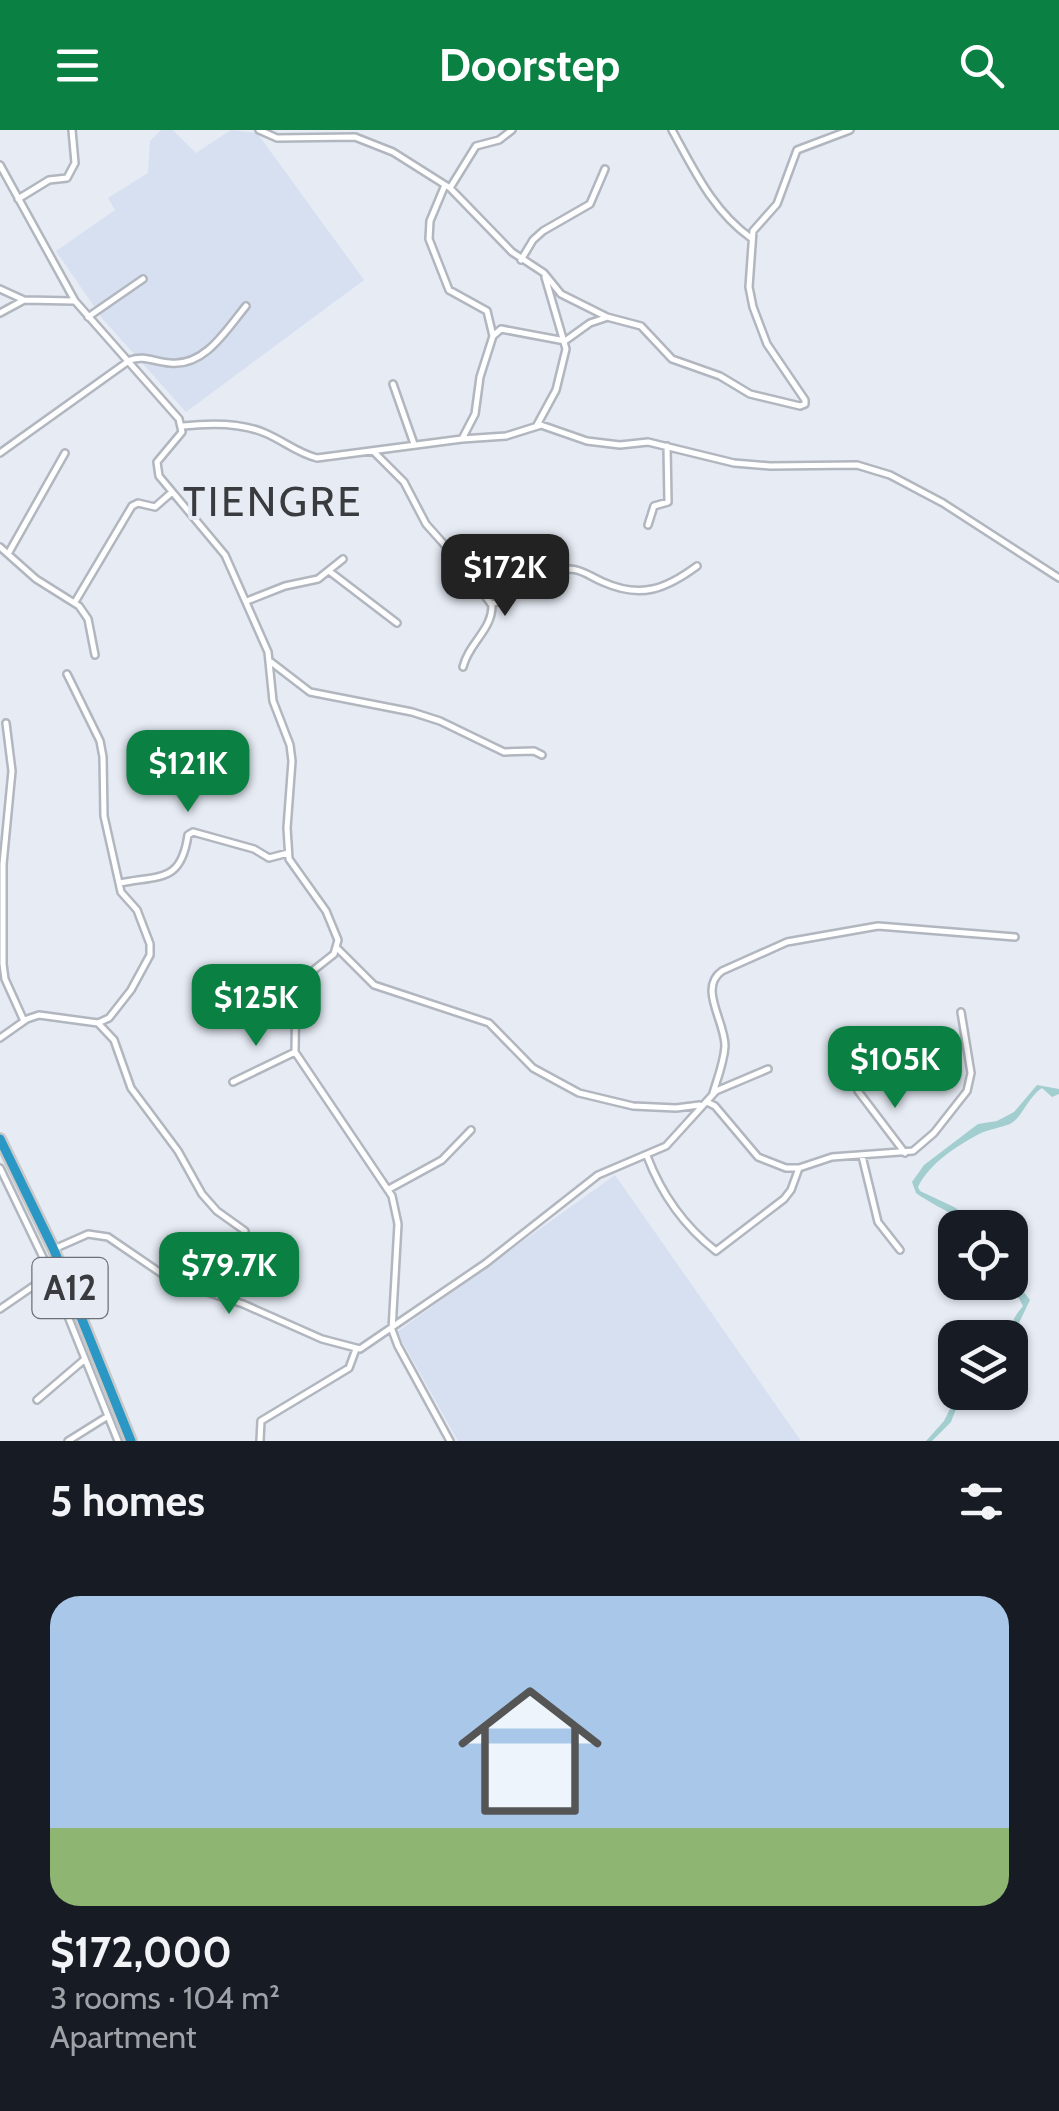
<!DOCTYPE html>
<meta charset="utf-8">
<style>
:root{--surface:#171b24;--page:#20242c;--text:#f1f3f6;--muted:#9ea1a6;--line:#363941;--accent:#0b8043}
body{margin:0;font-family:Cabin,sans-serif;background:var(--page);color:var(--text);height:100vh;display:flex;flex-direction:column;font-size:38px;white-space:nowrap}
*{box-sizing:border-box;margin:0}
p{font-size:32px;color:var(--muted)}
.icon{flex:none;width:55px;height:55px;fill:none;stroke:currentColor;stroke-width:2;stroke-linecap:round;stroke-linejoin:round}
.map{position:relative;height:1311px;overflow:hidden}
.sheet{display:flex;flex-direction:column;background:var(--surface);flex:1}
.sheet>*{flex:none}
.fabs{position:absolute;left:938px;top:1080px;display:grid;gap:20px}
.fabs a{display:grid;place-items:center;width:90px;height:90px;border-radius:20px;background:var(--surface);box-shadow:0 2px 8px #0004;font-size:50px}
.price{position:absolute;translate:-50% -85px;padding:0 22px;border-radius:20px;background:var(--accent);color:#fff;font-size:32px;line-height:65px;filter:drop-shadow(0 2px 5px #0008)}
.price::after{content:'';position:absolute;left:50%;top:60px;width:30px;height:22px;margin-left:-15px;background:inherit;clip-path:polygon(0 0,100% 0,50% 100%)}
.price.active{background:#222;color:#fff}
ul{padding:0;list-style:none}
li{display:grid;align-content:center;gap:20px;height:530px;padding:0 50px}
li+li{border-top:2px solid var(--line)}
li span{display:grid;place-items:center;height:310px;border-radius:30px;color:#555}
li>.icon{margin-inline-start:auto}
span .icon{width:180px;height:180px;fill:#fffc;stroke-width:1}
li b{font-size:42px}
h2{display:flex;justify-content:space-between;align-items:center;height:120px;padding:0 50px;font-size:42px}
header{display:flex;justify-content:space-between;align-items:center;height:130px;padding:0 50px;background:var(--accent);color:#fff;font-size:45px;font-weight:700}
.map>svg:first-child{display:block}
.built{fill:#d7e0f0}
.water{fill:#a3ced0}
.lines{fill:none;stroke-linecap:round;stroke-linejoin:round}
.street-casing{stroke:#b1b6bf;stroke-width:10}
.highway-casing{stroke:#c8c8c9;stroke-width:14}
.street{stroke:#fff;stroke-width:5}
.highway{stroke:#2a97c5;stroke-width:9}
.labels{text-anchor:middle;stroke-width:8;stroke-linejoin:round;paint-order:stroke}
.shield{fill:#e6ebf4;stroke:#6d7075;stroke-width:2.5}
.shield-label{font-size:35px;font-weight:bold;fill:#393b3f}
.quarter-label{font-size:42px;letter-spacing:2.5px;fill:#393b3f;stroke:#e6ebf4}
</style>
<header><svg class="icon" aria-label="menu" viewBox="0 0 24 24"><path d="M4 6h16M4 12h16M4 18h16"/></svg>Doorstep<svg class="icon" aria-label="search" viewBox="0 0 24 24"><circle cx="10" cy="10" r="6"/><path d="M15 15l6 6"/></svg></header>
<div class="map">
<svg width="1059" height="1311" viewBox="0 0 1059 1311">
<rect width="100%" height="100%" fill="#e6ebf4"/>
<path class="built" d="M161,0H173L196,23L231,0L257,3L364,150L186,282L102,188L56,121L115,80L108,68L148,43L150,11Z
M615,1045L801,1311H458L397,1202Z"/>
<path class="water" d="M1037,955L1059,959V964L1052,967L1042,958C1027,968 1023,987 1010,994C1000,998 989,999 979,1004C955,1017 930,1033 918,1057L920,1061L954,1077L982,1097C974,1097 923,1069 916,1063L912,1052L924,1035L978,994L997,991L1014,982Z
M1010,1144L1030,1170L1017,1197C1022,1217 1021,1264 1003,1276H984L971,1268L959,1271L951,1292L932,1311H926L944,1291L957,1265C976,1259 986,1276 1002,1270C1010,1267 1017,1230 1017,1220C1017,1210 1010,1199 1014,1189C1016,1184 1020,1180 1023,1176L1010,1151Z"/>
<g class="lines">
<g class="street-casing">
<path id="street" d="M259,0L277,8L355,7L393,22L450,58L512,122L544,143L561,164L607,187L641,196L672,229L720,246L750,264L800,276L805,274V270L767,214L753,177L749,157L753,101L777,74L797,20L850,0
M672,0C694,40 713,81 751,108
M0,35L75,171L179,289L182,302L157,332L159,346L225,425L268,522L273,571L290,615L292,631L287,698L289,729L326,781L338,810L334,824L296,854L295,922L392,1066L398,1094L392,1200L398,1216L450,1311
M445,55L430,91L429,109L449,160L487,181L493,206L480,247L475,284L462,309
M450,58L476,16L499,10L512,0
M18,69L49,50L67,48L75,33L72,0
M521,130L533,110L543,101L590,74L605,39
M0,159L24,170
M0,183L24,170L73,171
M88,187L143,149
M493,206L501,199L565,211L590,193L605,188
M393,254L414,314
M537,295L556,260L566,219L545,147
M183,296C210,293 240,292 265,303C284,311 297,323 317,328L462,309L506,306L541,295L587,311L620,315L648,312L734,333L770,336L857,335L890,345L943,373L1059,448
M373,321L404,352L426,394L459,431L491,474C511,470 533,446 552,441C578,435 583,443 603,452C641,469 666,459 697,436
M0,323L130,230C145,225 154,232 170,233C205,237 227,199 246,176
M648,395L654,376L668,372L667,316
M0,417L36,449L79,476L88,489L95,525
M8,424L65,323
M329,441L397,493
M247,471L285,456L318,449L343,429
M75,472L132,376L138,373L155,377L171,363
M271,532L310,562L412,582L440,591L504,622L534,621L542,625
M463,537C469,512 493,500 492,474
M6,593L12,641L3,734V834L5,849L24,891
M120,753C162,745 181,752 188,705L193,702L254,719L269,728L288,723
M337,818L374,855L489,893L533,938L579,963L633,976L676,978L700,975
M98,893L114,910L131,958L178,1021L202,1064L217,1081L245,1101
M0,908L27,889L39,885L98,893L109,888L131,860L150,825V814L137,780L121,762L104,686L103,627L100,611L67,544
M233,952L295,922
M858,961L905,1023
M713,963C718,947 724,932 725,916C725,891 698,858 722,841L787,812L878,796L1015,807
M707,972L715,976L758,1027L786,1038H799L832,1027L913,1021L934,1003L967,961L971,943L961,882
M647,1026C661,1063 684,1096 716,1121L784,1069L791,1060L799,1038
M862,1026L878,1092L900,1120
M0,1038L51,1144L118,1311
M389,1059L442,1030L471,1000
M54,1119L88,1104L108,1107L171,1150L243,1174L322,1209L360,1219L486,1133L598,1045L666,1016L716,961L768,939
M0,1179L51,1144
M37,1270L85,1229
M68,1311L108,1286
M260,1311L261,1291L349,1238L356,1219"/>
</g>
<g class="highway-casing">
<path id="highway" d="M0,1009L54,1120L131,1311"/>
</g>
<use href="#street" class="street"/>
<use href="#highway" class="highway"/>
</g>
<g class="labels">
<rect class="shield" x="32.5" y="1128" width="75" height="60" rx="8"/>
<g class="shield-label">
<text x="70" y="1170">A12</text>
</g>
<g class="quarter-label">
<text x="273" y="386">TIENGRE</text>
</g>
</g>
</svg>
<div class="fabs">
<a><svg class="icon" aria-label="locate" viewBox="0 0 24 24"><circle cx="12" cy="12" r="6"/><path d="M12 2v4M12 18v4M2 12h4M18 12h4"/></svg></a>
<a><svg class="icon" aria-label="layers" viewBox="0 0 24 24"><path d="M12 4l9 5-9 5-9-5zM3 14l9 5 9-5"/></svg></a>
</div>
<b class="price active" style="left:505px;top:489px">$172K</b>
<b class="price" style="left:188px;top:685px">$121K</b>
<b class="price" style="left:256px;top:919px">$125K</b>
<b class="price" style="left:895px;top:981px">$105K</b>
<b class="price" style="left:229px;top:1187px">$79.7K</b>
</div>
<section class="sheet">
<h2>5 homes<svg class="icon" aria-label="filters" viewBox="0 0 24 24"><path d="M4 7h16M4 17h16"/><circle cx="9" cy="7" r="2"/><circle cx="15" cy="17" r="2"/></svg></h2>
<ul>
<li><span style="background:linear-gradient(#a9c7e8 75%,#8fb573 0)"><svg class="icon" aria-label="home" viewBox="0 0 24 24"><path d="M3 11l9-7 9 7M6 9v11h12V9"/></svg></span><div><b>$172,000</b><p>3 rooms · 104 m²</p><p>Apartment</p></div></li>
</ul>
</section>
